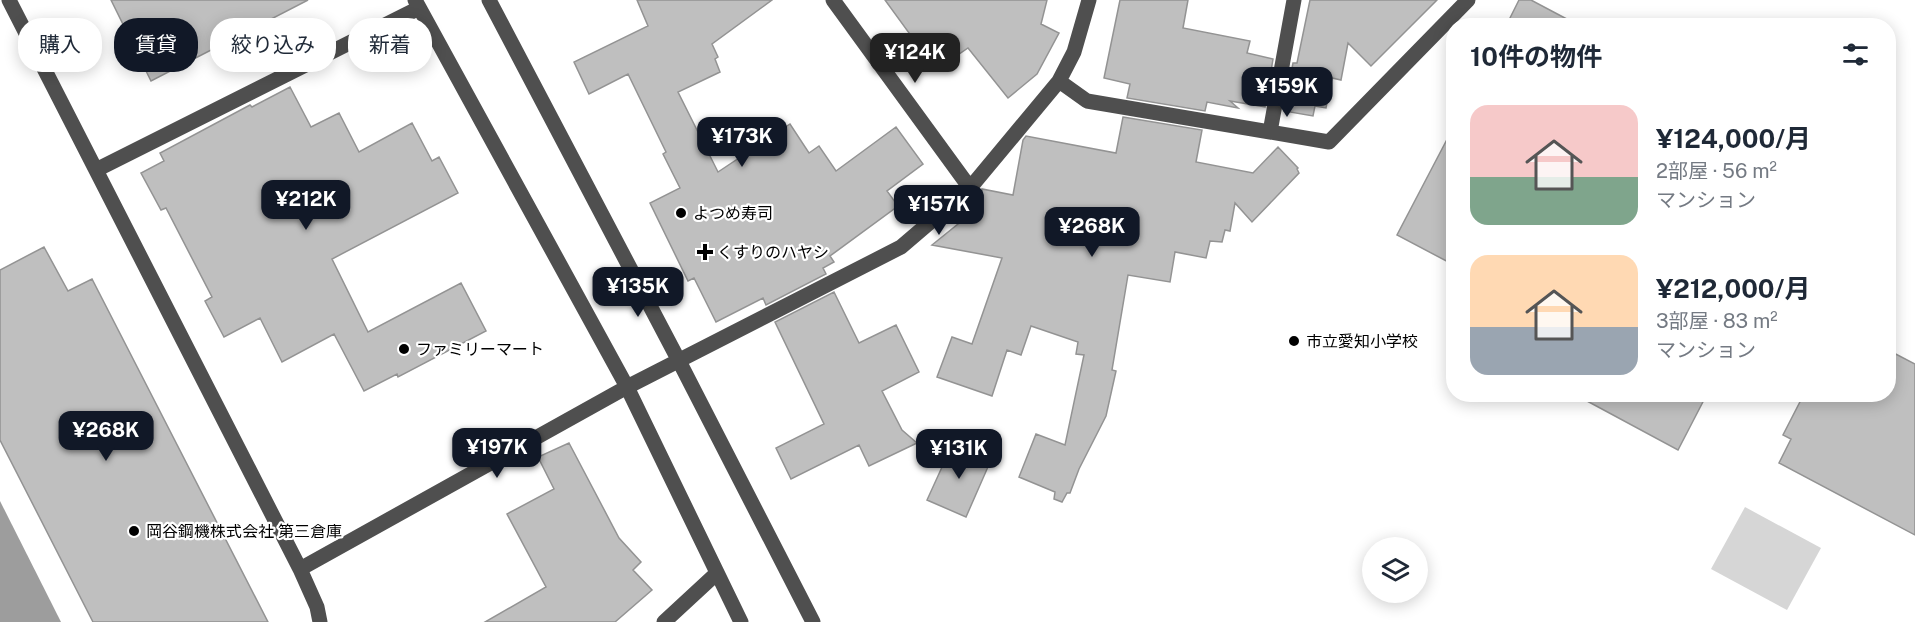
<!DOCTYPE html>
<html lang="ja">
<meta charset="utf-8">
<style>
:root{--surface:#fff;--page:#f2f2f3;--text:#1f2937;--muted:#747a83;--accent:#111827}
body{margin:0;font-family:"Public Sans","Noto Sans JP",sans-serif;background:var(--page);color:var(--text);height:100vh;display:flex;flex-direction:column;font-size:22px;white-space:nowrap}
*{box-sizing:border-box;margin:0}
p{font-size:20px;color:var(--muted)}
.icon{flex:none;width:33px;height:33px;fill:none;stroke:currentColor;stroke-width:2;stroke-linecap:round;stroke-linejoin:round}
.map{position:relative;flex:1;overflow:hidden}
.details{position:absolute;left:1446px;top:18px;width:450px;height:384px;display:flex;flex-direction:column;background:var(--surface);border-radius:24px;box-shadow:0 3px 15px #0003}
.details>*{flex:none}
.hud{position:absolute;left:18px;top:18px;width:570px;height:54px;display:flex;gap:12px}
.controls{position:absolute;left:1362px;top:537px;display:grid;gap:12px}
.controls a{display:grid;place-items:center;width:66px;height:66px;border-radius:50%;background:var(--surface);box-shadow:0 3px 15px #0003;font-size:30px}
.price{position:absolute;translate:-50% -51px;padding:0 14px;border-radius:12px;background:var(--accent);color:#fff;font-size:20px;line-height:39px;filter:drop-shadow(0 2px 3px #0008)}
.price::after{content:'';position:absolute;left:50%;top:36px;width:18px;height:14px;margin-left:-9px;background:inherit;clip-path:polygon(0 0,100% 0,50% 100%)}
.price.selected{background:#222;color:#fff}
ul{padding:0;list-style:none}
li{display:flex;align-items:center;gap:18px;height:150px;padding:0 24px}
li span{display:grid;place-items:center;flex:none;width:168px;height:120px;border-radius:18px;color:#555}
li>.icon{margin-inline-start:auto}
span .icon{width:72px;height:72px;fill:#fffc;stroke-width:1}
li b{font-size:26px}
h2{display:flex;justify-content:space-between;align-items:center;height:72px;padding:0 24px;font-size:26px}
.pill{padding:0 21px;border-radius:24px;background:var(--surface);box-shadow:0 3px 15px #0003;font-size:21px;line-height:54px}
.pill.selected{background:var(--accent);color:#fff}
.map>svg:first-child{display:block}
.green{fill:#d6d6d6}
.water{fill:#9d9d9d}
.building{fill:#bfbfbf;stroke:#939393;stroke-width:1.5}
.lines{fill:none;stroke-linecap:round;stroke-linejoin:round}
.minor{stroke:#4f4f4f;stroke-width:15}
.poi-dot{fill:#000;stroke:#fff;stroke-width:2}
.labels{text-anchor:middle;stroke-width:4.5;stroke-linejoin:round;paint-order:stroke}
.poi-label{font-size:16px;fill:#000;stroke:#fff;text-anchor:start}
</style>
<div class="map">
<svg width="1915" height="622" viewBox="0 0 1915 622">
<rect width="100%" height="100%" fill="#fff"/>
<path class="green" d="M1745,507L1821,548L1787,610L1711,569Z"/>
<path class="water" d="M0,501L61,622H0Z"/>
<path class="building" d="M111,0H308L151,81Z
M637,0H772L712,44L718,57L715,59L720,72L678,92L718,172L790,124L809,153L819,146L836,171L896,127L923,164L887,191L898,206L830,256L834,262L823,268L826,274L766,305L763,298L716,322L694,278L688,281L650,203L680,188L663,154L666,152L628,74L589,94L574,62L648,26Z
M885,0H1047L1041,24L1059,33L1037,74L1008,98L968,48L936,70Z
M1120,0H1188L1183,28L1250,41L1247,53L1273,59L1265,107L1230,101L1238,108L1207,102L1205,111L1127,98L1130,84L1104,78Z
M1310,0H1437L1371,66L1348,43L1341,80L1332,78L1326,108L1315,106L1313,116L1284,111L1293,63H1297Z
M1519,0H1531L1580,26H1506Z
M290,87L311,127L339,113L359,152L412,123L432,161L439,157L458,193L332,259L368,332L461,283L486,331L398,377L397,374L364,391L334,334L282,362L260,318L224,337L205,301L212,297L166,208L161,210L141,173L164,161L160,153L250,105L252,107Z
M1123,117L1202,130L1196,162L1253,173L1278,147L1298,168L1297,169L1299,173L1252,222L1235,203L1230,231L1225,230L1222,242L1210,241L1206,258L1175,252L1170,282L1128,275L1112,370L1116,371L1106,416L1079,469L1070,493H1067L1062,502L1054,499L1055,492L1019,477L1036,434L1065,445L1084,355L1076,354L1078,342L1031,326L1021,355L1007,350L992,396L937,377L952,337L972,344L1002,258L932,245L979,207L982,189L1013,195L1023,140L1026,136L1116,153Z
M1454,126V265L1397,235Z
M44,247L68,291L92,279L268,622H93L0,440V270Z
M834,292L859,343L896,325L919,372L882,391L902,430L917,443L869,466L859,445L791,479L776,448L824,424L775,322Z
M1888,350L1915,364V535L1779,463L1791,439L1783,435L1804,394H1888Z
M1574,394H1707L1678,450Z
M569,443L619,538L641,562L633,570L652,590L615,622H485L546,587L507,514L554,489L538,457Z
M953,443L991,460L966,517L927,500Z"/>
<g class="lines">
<path class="minor" d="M9,0L300,569L317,607L320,622
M415,0L627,387L741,622
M489,0L679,361L813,622
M833,0L970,188
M1059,81L1087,101L1329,142L1468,0
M1270,132L1294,0
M96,170L419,8
M300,569L627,387L901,247L970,188L1059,81L1074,52L1089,0
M664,622L717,573"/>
</g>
<g class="poi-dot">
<circle cx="681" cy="213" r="6"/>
<path d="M702 243h6v6h6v6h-6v6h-6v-6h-6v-6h6z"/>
<circle cx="1294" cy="341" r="6"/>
<circle cx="404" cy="349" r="6"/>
<circle cx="134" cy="531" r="6"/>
</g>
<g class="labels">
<g class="poi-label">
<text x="693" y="219">よつめ寿司</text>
<text x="717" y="258">くすりのハヤシ</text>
<text x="1306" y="347">市立愛知小学校</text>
<text x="416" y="355">ファミリーマート</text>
<text x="146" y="537">岡谷鋼機株式会社 第三倉庫</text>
</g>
</g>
</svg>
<div class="controls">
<a><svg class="icon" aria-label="layers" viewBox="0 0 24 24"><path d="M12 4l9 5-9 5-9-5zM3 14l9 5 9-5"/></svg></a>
</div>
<b class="price selected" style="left:915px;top:84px">¥124K</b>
<b class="price" style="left:1287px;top:118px">¥159K</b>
<b class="price" style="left:742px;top:168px">¥173K</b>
<b class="price" style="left:306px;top:231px">¥212K</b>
<b class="price" style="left:939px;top:236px">¥157K</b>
<b class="price" style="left:1092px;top:258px">¥268K</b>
<b class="price" style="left:638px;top:318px">¥135K</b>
<b class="price" style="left:106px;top:462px">¥268K</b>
<b class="price" style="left:497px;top:479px">¥197K</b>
<b class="price" style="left:959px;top:480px">¥131K</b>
<div class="hud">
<a class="pill">購入</a>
<a class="pill selected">賃貸</a>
<a class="pill">絞り込み</a>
<a class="pill">新着</a>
</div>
<section class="details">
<h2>10件の物件<svg class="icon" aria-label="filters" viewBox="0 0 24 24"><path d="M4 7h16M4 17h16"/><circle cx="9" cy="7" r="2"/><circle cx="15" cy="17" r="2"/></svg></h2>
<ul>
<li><span style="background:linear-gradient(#f6c9c9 60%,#7fa58c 0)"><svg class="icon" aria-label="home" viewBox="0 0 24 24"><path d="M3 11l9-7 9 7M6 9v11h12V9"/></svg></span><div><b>¥124,000/月</b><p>2部屋 · 56 m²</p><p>マンション</p></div></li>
<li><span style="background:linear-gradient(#ffd9b3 60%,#9aa5b1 0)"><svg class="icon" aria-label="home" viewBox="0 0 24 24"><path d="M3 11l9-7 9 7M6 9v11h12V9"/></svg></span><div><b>¥212,000/月</b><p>3部屋 · 83 m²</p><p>マンション</p></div></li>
</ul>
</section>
</div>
